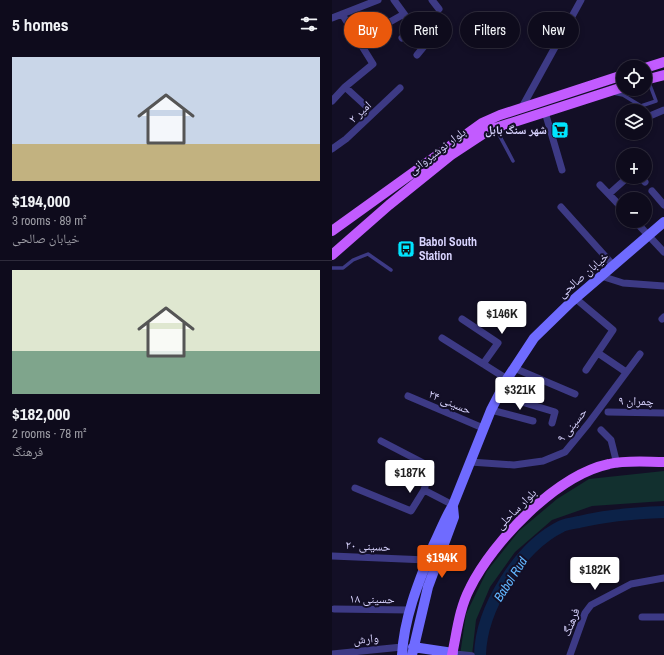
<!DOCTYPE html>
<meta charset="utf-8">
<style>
:root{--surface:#0e0b1c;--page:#171425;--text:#f1f3f6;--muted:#9b9ba3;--line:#2e2b3b;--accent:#ea580c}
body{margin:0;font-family:"Archivo Narrow","Noto Naskh Arabic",sans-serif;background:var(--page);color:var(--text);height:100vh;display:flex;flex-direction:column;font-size:15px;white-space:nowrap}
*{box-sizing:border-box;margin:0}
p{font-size:13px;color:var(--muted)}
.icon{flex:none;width:22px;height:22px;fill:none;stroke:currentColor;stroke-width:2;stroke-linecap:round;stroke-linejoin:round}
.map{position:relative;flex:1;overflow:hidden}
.side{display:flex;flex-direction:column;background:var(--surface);width:332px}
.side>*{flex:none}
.top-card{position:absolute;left:12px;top:12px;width:260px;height:36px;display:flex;gap:8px}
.fabs{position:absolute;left:284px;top:60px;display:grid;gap:8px}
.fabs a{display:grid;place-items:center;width:36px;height:36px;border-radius:50%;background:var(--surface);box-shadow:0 2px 6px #0003,0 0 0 1px var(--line);font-size:20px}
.price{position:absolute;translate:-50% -34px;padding:0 9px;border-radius:4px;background:#fff;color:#222;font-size:13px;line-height:26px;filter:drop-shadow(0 1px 2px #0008)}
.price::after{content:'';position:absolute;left:50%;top:24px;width:12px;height:9px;margin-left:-6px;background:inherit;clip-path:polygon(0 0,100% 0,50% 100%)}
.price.on{background:var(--accent);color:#fff}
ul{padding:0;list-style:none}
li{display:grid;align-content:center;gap:8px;height:212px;padding:0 12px}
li+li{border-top:1px solid var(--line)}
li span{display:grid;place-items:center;height:124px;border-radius:0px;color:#555}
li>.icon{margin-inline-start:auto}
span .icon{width:72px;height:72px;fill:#fffc;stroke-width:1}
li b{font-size:17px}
h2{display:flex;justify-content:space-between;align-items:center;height:48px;padding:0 12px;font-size:17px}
.chip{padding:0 14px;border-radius:18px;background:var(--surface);box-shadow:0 2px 6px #0003,0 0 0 1px var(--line);font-size:14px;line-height:36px}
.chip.on{background:var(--accent);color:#fff}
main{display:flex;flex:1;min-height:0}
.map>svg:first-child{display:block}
.green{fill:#12302f}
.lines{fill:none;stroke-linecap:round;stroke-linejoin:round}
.river{stroke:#0c2248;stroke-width:12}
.service{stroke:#3d3a85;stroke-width:3.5}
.pedestrian{stroke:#3d3a85;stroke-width:5.5}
.minor{stroke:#3d3a85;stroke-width:7}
.secondary{stroke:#6f6bff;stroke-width:10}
.primary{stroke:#c25bff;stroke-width:10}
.labels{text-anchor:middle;stroke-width:4;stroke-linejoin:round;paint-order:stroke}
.street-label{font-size:12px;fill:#d9d4ff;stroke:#130f26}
.poi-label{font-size:12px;font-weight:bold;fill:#d9d4ff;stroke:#130f26;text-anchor:end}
.water-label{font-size:13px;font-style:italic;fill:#62b6ff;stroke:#130f26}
</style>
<main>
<section class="side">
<h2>5 homes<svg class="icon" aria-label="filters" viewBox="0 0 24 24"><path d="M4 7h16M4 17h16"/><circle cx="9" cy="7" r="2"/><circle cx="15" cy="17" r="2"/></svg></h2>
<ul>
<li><span style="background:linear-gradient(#c9d6e8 70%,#c2b280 0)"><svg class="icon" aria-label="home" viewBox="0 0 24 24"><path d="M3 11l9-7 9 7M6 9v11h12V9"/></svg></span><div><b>$194,000</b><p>3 rooms · 89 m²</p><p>خيابان صالحی</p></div></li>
<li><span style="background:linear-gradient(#dfe7d0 65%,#7fa58c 0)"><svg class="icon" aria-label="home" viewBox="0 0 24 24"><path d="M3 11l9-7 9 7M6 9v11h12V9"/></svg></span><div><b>$182,000</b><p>2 rooms · 78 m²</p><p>فرهنگ</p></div></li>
</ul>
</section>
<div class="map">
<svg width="332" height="655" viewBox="0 0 332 655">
<rect width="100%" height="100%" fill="#130f26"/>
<path class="green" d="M332,471V501L260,506L220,520L183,552L158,587L144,620L140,655H128L134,614L155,571L187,531L225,499L257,479Z"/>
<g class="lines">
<path class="river" d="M148,655C149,609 187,547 230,526C235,524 242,523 247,522C276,515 303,513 332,512"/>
<path class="service" d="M281,93L291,95L309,106L324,101L316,80
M164,129L181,161
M0,268H11L21,260L36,254L59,270"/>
<path class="pedestrian" d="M121,653L140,655"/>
<path class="minor" d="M62,0L94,44L85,55
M100,0L107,9
M0,18L46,0
M56,23L72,14
M70,38L83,29
M13,87L36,108
M0,101L13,87L41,64L10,14
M189,109L249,0
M213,112L230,170
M313,118L332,110
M0,149L14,139L68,88
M308,177L313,182
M268,185L291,209
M320,191L332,205
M277,194L296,177
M229,207L281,265
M303,221L332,252
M269,276L291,283L332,286
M243,298L281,330L254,370
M130,319L166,343L151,364
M330,319L332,317
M110,338L175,379
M266,353L294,372
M182,368L243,394
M167,395L223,412L220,423
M76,396L151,428
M159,410L201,421
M276,412L332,413
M269,430L279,440L285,464
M49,441L99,467L92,490
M138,462L182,465L211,461L233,452L256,424L308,354
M23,488L79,511L92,490L121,505
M0,556L95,560
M2,609L77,610
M310,617H332
M0,654L70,647
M238,655L253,613L259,605L299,584L332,578"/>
<path class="secondary" d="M81,647L121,653
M70,655C72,617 87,581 101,546C108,532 113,518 121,505L159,410L175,379L202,338L239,302L332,222
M80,655L96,587L122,517L121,507"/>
<path class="primary" d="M313,68L332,62
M313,80L332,75
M0,231L150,123L168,115L291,75
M0,255L57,205L119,155L157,130L291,87
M120,655C125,632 127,609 138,588C161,541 225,475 277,464C294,460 315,462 332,462"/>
</g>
<defs>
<g id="supermarket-square" transform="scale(0.9)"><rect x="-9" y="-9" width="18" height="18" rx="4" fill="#00e5ff" stroke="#130f26"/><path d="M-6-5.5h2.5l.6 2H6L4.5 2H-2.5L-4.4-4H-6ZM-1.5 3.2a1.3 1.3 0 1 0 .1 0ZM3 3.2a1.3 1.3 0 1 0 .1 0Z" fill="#111"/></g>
<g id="bus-square" transform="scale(0.9)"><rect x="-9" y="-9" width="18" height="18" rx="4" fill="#00e5ff" stroke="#130f26"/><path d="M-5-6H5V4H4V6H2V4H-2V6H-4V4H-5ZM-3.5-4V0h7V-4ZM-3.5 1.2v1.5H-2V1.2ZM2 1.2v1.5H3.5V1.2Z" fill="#111"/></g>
</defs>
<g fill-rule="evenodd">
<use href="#supermarket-square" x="228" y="130"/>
<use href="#bus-square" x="74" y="249"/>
</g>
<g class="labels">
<g class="street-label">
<text transform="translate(28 112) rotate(-43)" y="4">امیر ۲</text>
<text transform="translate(105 151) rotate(-37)" y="4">بلوار نوشیروانی</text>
<text transform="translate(251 275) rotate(-41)" y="4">خيابان صالحی</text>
<text transform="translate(304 401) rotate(1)" y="4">چمران ۹</text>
<text transform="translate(118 402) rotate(23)" y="4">حسینی ۲۴</text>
<text transform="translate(240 425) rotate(-51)" y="4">حسینی ٩</text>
<text transform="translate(184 509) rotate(-45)" y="4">بلوار ساحلی</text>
<text transform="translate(36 546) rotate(3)" y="4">حسینی ٢٠</text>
<text transform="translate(40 599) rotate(1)" y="4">حسینی ۱۸</text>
<text transform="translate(239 622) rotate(-69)" y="4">فرهنگ</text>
<text transform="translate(34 639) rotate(-6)" y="4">وارش</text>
</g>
<g class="poi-label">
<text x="215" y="134">شهر سنگ بابل</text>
<text x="87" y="246" text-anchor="start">Babol South<tspan x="87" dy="14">Station</tspan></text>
</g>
<g class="water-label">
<text transform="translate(178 579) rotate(-57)" y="5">Babol Rud</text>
</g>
</g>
</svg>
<div class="fabs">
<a><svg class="icon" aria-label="locate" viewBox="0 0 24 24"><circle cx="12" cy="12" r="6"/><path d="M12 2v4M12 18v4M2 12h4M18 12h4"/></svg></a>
<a><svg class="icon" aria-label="layers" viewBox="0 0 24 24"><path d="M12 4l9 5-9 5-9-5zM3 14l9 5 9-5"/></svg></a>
<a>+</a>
<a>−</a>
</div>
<b class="price" style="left:170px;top:335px">$146K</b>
<b class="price" style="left:188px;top:411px">$321K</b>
<b class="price" style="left:78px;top:494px">$187K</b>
<b class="price on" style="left:110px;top:579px">$194K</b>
<b class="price" style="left:263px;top:591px">$182K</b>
<div class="top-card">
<a class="chip on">Buy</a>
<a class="chip">Rent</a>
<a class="chip">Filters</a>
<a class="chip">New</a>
</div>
</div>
</main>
